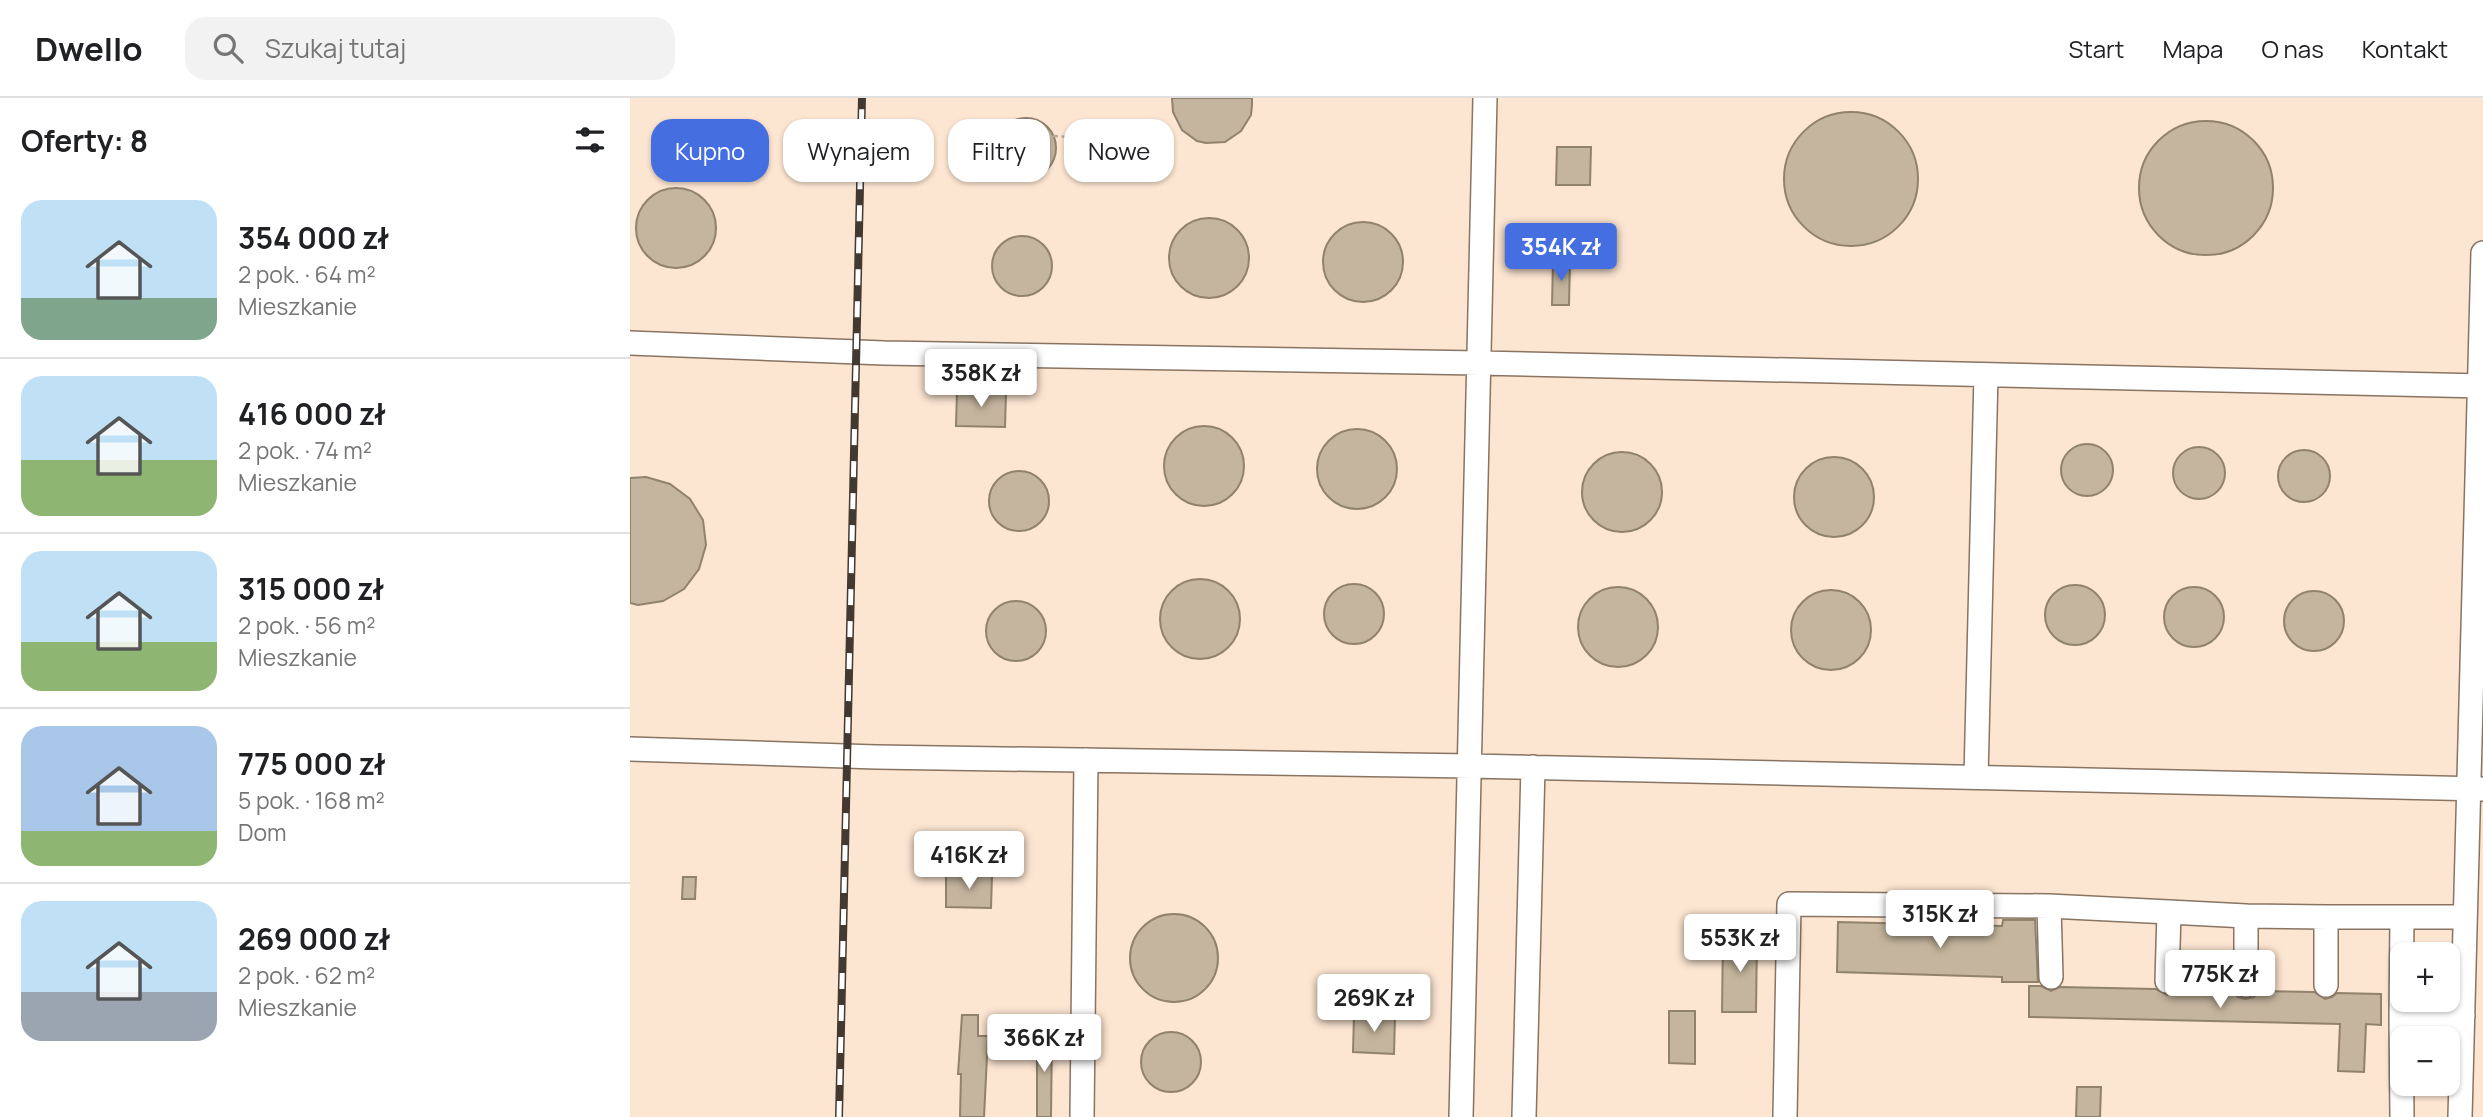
<!DOCTYPE html>
<html lang="pl">
<meta charset="utf-8">
<style>
:root{--surface:#fff;--page:#f2f2f2;--text:#202124;--muted:#757577;--line:#e0e0e0;--accent:#456ee1}
body{margin:0;font-family:Manrope,sans-serif;background:var(--page);color:var(--text);height:100vh;display:flex;flex-direction:column;font-size:26px;white-space:nowrap}
*{box-sizing:border-box;margin:0}
p{font-size:23px;color:var(--muted)}
.icon{flex:none;width:38px;height:38px;fill:none;stroke:currentColor;stroke-width:2;stroke-linecap:round;stroke-linejoin:round}
.map{position:relative;flex:1;overflow:hidden}
.panel{display:flex;flex-direction:column;background:var(--surface);width:630px}
.panel>*{flex:none}
.top-card{position:absolute;left:21px;top:21px;width:665px;height:63px;display:flex;gap:14px}
.buttons{position:absolute;left:1760px;top:844px;display:grid;gap:14px}
.buttons a{display:grid;place-items:center;width:70px;height:70px;border-radius:14px;background:var(--surface);box-shadow:0 2px 5px #0004;font-size:35px}
.price{position:absolute;translate:-50% -60px;padding:0 16px;border-radius:7px;background:#fff;color:#222;font-size:23px;line-height:46px;filter:drop-shadow(0 2px 4px #0008)}
.price::after{content:'';position:absolute;left:50%;top:42px;width:21px;height:16px;margin-left:-10px;background:inherit;clip-path:polygon(0 0,100% 0,50% 100%)}
.price.active{background:var(--accent);color:#fff}
ul{padding:0;list-style:none}
li{display:flex;align-items:center;gap:21px;height:175px;padding:0 21px}
li+li{border-top:2px solid var(--line)}
li span{display:grid;place-items:center;flex:none;width:196px;height:140px;border-radius:21px;color:#555}
li>.icon{margin-inline-start:auto}
span .icon{width:84px;height:84px;fill:#fffc;stroke-width:1}
li b{font-size:30px}
h2{display:flex;justify-content:space-between;align-items:center;height:84px;padding:0 21px;font-size:30px}
.pill{padding:0 24px;border-radius:21px;background:var(--surface);box-shadow:0 2px 5px #0004;font-size:24px;line-height:63px}
.pill.active{background:var(--accent);color:#fff}
header{display:flex;align-items:center;gap:42px;box-sizing:border-box;height:98px;padding:0 35px;background:var(--surface);border-bottom:2px solid var(--line)}
header strong{font-size:33px}
nav{display:flex;gap:38px;margin-inline-start:auto;font-size:24px}
.search{width:490px;height:63px;background:var(--page);display:flex;align-items:center;gap:18px;box-sizing:border-box;padding:0 24px;border-radius:21px;color:var(--muted);font-size:26px}
main{display:flex;flex:1;min-height:0}
.map>svg:first-child{display:block}
.built{fill:#fce5d1;fill-rule:evenodd}
.building{fill:#c5b59e;stroke:#91826d;stroke-width:2}
.lines{fill:none;stroke-linecap:round;stroke-linejoin:round}
.minor-casing{stroke:#887463;stroke-width:26}
.path{stroke:#b6aaa0;stroke-width:2.5;stroke-dasharray:5 3.5;stroke-linecap:butt}
.minor{stroke:#fff;stroke-width:23}
.rail-casing{stroke:#423932;stroke-width:8}
.rail{stroke:#fff;stroke-width:5;stroke-dasharray:16;stroke-linecap:butt}
</style>
<header>
<strong>Dwello</strong>
<div class="search"><svg class="icon" aria-label="search" viewBox="0 0 24 24"><circle cx="10" cy="10" r="6"/><path d="M15 15l6 6"/></svg>Szukaj tutaj</div>
<nav><a>Start</a><a>Mapa</a><a>O nas</a><a>Kontakt</a></nav>
</header>
<main>
<section class="panel">
<h2>Oferty: 8<svg class="icon" aria-label="filters" viewBox="0 0 24 24"><path d="M4 7h16M4 17h16"/><circle cx="9" cy="7" r="2"/><circle cx="15" cy="17" r="2"/></svg></h2>
<ul>
<li><span style="background:linear-gradient(#bfe0f5 70%,#7fa58c 0)"><svg class="icon" aria-label="home" viewBox="0 0 24 24"><path d="M3 11l9-7 9 7M6 9v11h12V9"/></svg></span><div><b>354 000 zł</b><p>2 pok. · 64 m²</p><p>Mieszkanie</p></div></li>
<li><span style="background:linear-gradient(#bfe0f5 60%,#8fb573 0)"><svg class="icon" aria-label="home" viewBox="0 0 24 24"><path d="M3 11l9-7 9 7M6 9v11h12V9"/></svg></span><div><b>416 000 zł</b><p>2 pok. · 74 m²</p><p>Mieszkanie</p></div></li>
<li><span style="background:linear-gradient(#bfe0f5 65%,#8fb573 0)"><svg class="icon" aria-label="home" viewBox="0 0 24 24"><path d="M3 11l9-7 9 7M6 9v11h12V9"/></svg></span><div><b>315 000 zł</b><p>2 pok. · 56 m²</p><p>Mieszkanie</p></div></li>
<li><span style="background:linear-gradient(#a9c7e8 75%,#8fb573 0)"><svg class="icon" aria-label="home" viewBox="0 0 24 24"><path d="M3 11l9-7 9 7M6 9v11h12V9"/></svg></span><div><b>775 000 zł</b><p>5 pok. · 168 m²</p><p>Dom</p></div></li>
<li><span style="background:linear-gradient(#bfe0f5 65%,#9aa5b1 0)"><svg class="icon" aria-label="home" viewBox="0 0 24 24"><path d="M3 11l9-7 9 7M6 9v11h12V9"/></svg></span><div><b>269 000 zł</b><p>2 pok. · 62 m²</p><p>Mieszkanie</p></div></li>
</ul>
</section>
<div class="map">
<svg width="1853" height="1019" viewBox="0 0 1853 1019">
<rect width="100%" height="100%" fill="#fff1e5"/>
<path class="built" d="M0,0H1853V1019H0ZM1773,856H1818V901H1773ZM1773,940H1818V985H1773Z"/>
<path class="building" d="M542,0H622V7L621,17L611,33L595,44L576,45L567,43L552,32L543,14Z
M1154 81a67 67 0 1 1 134 0a67 67 0 1 1-134 0Z
M366 50a30 30 0 1 1 60 0a30 30 0 1 1-60 0Z
M1509 90a67 67 0 1 1 134 0a67 67 0 1 1-134 0Z
M927,49H961L960,87H926Z
M6 130a40 40 0 1 1 80 0a40 40 0 1 1-80 0Z
M539 160a40 40 0 1 1 80 0a40 40 0 1 1-80 0Z
M693 164a40 40 0 1 1 80 0a40 40 0 1 1-80 0Z
M362 168a30 30 0 1 1 60 0a30 30 0 1 1-60 0Z
M923,163H940L939,207H922Z
M327,293L376,294L375,329L326,328Z
M534 368a40 40 0 1 1 80 0a40 40 0 1 1-80 0Z
M687 371a40 40 0 1 1 80 0a40 40 0 1 1-80 0Z
M1431 372a26 26 0 1 1 52 0a26 26 0 1 1-52 0Z
M1543 375a26 26 0 1 1 52 0a26 26 0 1 1-52 0Z
M1648 378a26 26 0 1 1 52 0a26 26 0 1 1-52 0Z
M952 394a40 40 0 1 1 80 0a40 40 0 1 1-80 0Z
M1164 399a40 40 0 1 1 80 0a40 40 0 1 1-80 0Z
M359 403a30 30 0 1 1 60 0a30 30 0 1 1-60 0Z
M16,379L40,386L60,401L73,422L76,447L69,471L54,491L33,503L8,507L0,505V380Z
M530 521a40 40 0 1 1 80 0a40 40 0 1 1-80 0Z
M694 516a30 30 0 1 1 60 0a30 30 0 1 1-60 0Z
M1415 517a30 30 0 1 1 60 0a30 30 0 1 1-60 0Z
M1534 519a30 30 0 1 1 60 0a30 30 0 1 1-60 0Z
M948 529a40 40 0 1 1 80 0a40 40 0 1 1-80 0Z
M1161 532a40 40 0 1 1 80 0a40 40 0 1 1-80 0Z
M1654 523a30 30 0 1 1 60 0a30 30 0 1 1-60 0Z
M356 533a30 30 0 1 1 60 0a30 30 0 1 1-60 0Z
M316,777L362,778L361,810L316,809Z
M53,779H66L65,801H52Z
M500 860a44 44 0 1 1 88 0a44 44 0 1 1-88 0Z
M1373,822H1405L1408,884H1372V879L1207,874L1208,824L1372,828Z
M1093,839H1127L1126,914H1092Z
M1399,888H1411L1421,893L1430,889L1526,891L1537,897L1548,891L1603,893L1608,899L1615,901L1624,899L1628,893L1684,894L1695,901L1702,899L1707,895L1751,896V927L1736,926L1734,974L1708,973L1710,926L1399,919Z
M1039,913H1065V966L1039,965Z
M724,916L765,917L764,956L723,954Z
M332,917H348V938H358L354,1019H330L331,976H328Z
M407,934H422L421,1019H407Z
M511 964a30 30 0 1 1 60 0a30 30 0 1 1-60 0Z
M1447,989H1471L1470,1019H1446Z"/>
<g class="lines">
<g class="minor-casing">
<path id="minor" d="M0,245L254,255L849,265L1853,288
M0,651L246,659L841,668L1853,691
M1346,679L1356,277
M1421,879L1419,808L1539,814
M1537,883L1539,814L1616,818
M1616,887V818L1696,819
M1696,887V819H1772
M1771,919L1772,819H1835
M452,1019L456,662
M831,1019L855,0
M894,1019L903,669
M1155,1019L1159,806L1419,808
M1772,1019L1771,919L1833,918
M1830,1019L1853,155"/>
</g>
<path class="path" d="M423,38L480,41"/>
<use href="#minor" class="minor"/>
<g class="rail-casing">
<path id="rail" d="M209,1019L232,0"/>
</g>
<use href="#rail" class="rail"/>
</g>
</svg>
<div class="buttons">
<a>+</a>
<a>−</a>
</div>
<b class="price active" style="left:931px;top:185px">354K zł</b>
<b class="price" style="left:351px;top:311px">358K zł</b>
<b class="price" style="left:339px;top:793px">416K zł</b>
<b class="price" style="left:1310px;top:852px">315K zł</b>
<b class="price" style="left:1110px;top:876px">553K zł</b>
<b class="price" style="left:1590px;top:912px">775K zł</b>
<b class="price" style="left:744px;top:936px">269K zł</b>
<b class="price" style="left:414px;top:976px">366K zł</b>
<div class="top-card">
<a class="pill active">Kupno</a>
<a class="pill">Wynajem</a>
<a class="pill">Filtry</a>
<a class="pill">Nowe</a>
</div>
</div>
</main>
